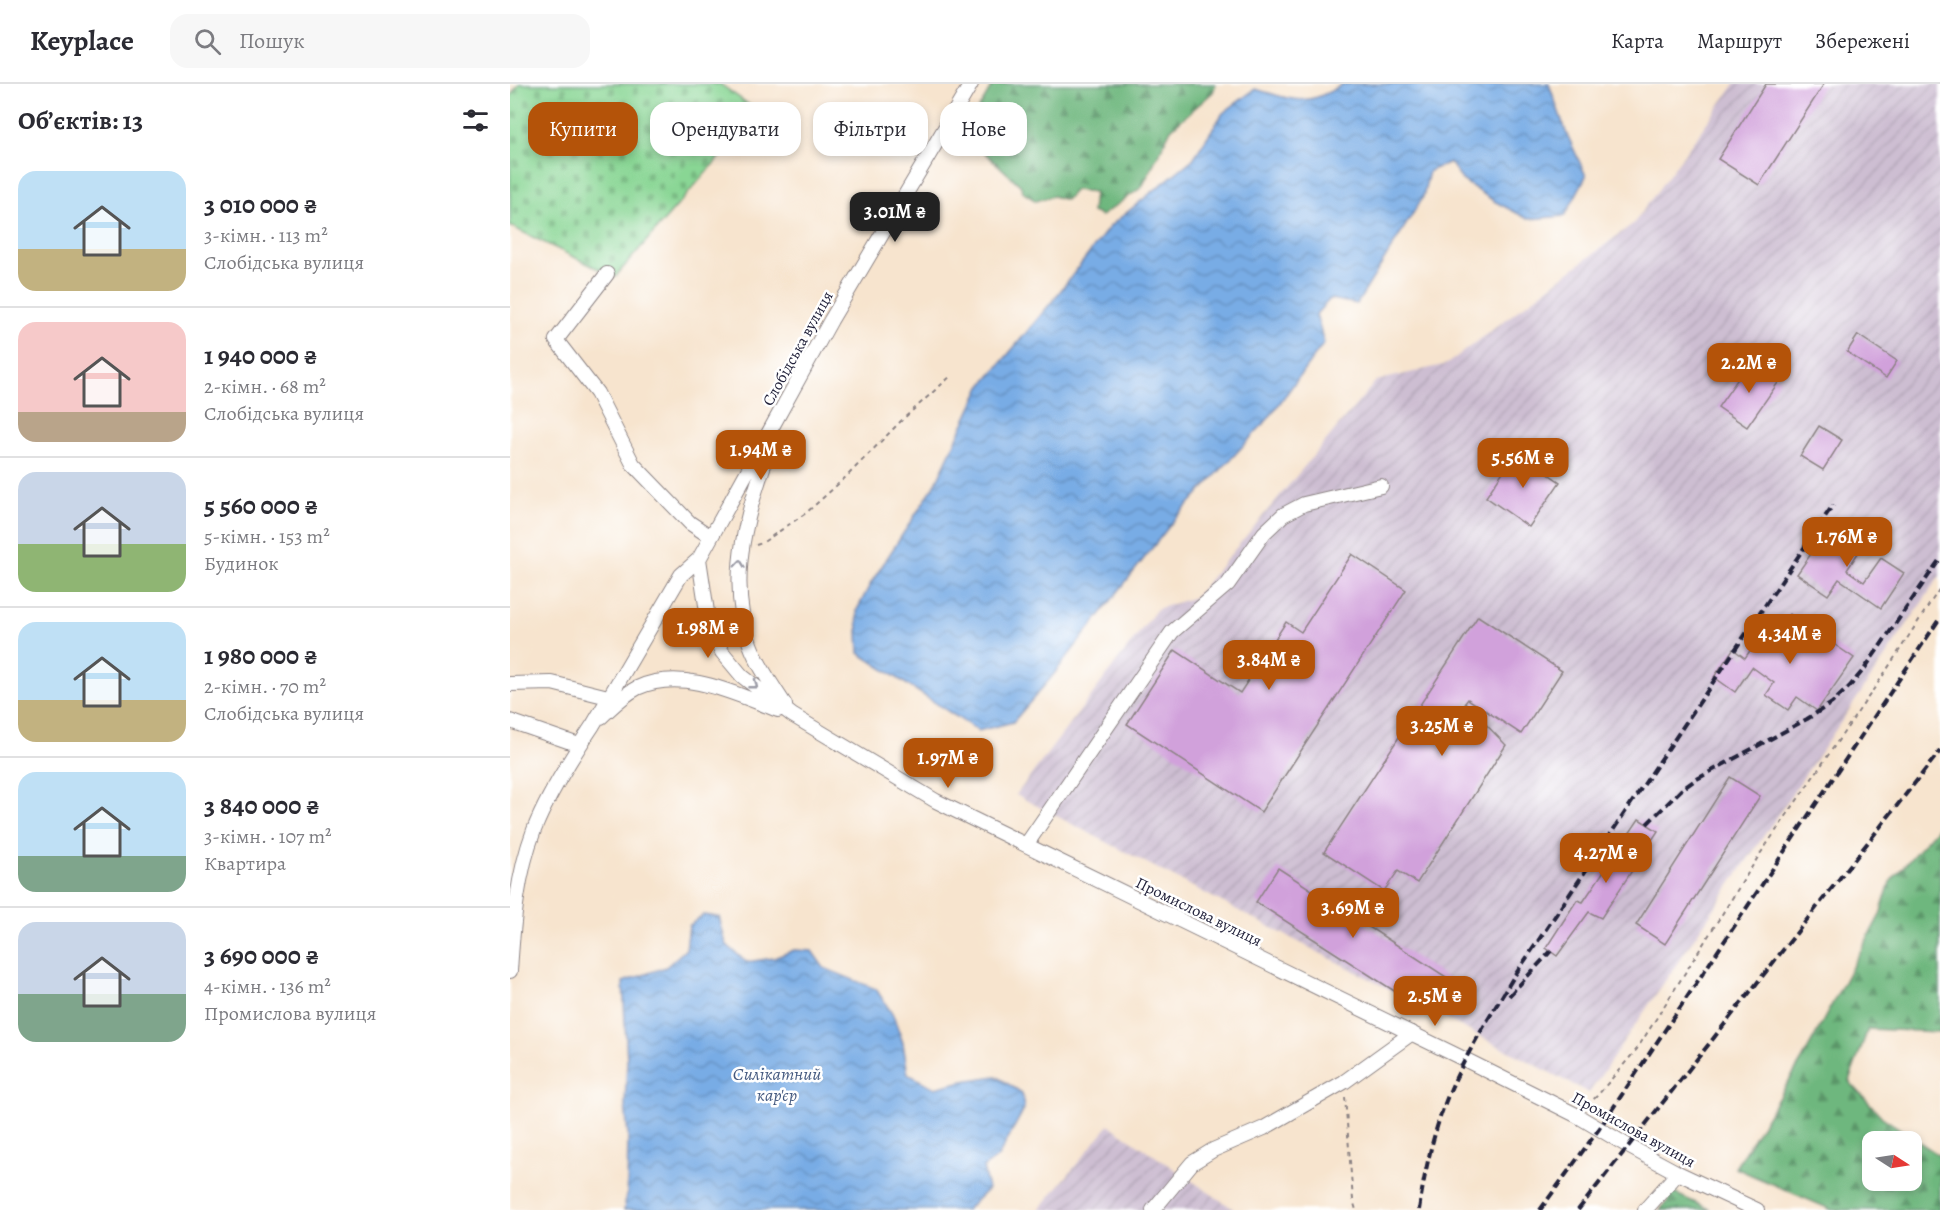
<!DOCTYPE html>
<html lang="uk">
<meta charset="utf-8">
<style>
:root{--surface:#fff;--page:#f7f7f7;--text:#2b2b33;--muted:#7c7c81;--line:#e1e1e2;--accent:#b45309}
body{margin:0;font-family:Alegreya,serif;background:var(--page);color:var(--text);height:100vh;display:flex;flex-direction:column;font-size:22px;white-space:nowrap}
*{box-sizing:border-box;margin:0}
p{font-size:20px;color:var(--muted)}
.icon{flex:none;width:33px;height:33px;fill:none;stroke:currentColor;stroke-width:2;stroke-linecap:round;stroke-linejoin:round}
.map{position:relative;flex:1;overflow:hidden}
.side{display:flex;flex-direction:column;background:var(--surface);width:510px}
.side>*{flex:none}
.banner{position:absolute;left:18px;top:18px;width:570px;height:54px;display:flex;gap:12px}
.needle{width:39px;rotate:102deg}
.controls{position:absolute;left:1352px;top:1047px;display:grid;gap:12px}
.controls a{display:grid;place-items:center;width:60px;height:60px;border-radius:12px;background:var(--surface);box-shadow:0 3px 9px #0003;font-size:30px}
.price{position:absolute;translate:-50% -51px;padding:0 14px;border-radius:12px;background:var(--accent);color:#fff;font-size:20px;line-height:39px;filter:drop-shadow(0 2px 3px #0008)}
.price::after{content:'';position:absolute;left:50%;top:36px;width:18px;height:14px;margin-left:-9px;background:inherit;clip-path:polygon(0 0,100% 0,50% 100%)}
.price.current{background:#222;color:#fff}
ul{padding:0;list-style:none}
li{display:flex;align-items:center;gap:18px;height:150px;padding:0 18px}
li+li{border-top:2px solid var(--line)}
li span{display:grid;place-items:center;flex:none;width:168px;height:120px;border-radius:18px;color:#555}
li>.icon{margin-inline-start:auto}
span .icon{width:72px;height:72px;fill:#fffc;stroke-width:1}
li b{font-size:26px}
h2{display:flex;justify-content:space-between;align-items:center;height:72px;padding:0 18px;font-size:26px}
.tag{padding:0 21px;border-radius:18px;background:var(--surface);box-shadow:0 3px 9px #0003;font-size:21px;line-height:54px}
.tag.current{background:var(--accent);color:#fff}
header{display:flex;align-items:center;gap:36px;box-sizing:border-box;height:84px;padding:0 30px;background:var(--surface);border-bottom:2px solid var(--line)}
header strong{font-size:28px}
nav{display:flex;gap:33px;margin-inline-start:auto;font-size:21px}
.search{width:420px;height:54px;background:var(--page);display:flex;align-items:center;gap:15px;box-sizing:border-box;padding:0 21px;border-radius:18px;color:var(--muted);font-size:22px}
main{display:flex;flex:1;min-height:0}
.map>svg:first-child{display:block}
.industrial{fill:url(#industrial-furrows)}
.forest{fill:url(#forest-firs);stroke:#486c5c;stroke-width:1.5;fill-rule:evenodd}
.cemetery{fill:url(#cemetery-stones);stroke:#567c68;stroke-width:1.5}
.water{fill:url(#water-waves);stroke:#4d6790;stroke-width:1.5}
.building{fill:#d1a1db}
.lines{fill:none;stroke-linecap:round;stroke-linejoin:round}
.minor-casing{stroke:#8c8384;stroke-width:16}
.path{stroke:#8c8384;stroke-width:2;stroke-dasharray:4.5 4.5;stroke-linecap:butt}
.minor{stroke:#fff;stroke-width:14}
.rail{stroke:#22223b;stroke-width:4;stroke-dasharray:9 4.5;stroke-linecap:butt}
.oneway{stroke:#9c9ca7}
.labels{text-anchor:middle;stroke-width:5;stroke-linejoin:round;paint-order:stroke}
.street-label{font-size:16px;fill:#22223b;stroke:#fff}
.water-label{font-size:18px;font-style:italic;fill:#44597f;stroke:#fff}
</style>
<header>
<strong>Keyplace</strong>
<div class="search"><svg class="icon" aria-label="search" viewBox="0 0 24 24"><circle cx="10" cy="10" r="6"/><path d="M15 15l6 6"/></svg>Пошук</div>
<nav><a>Карта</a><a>Маршрут</a><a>Збережені</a></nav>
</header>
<main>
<section class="side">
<h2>Об’єктів: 13<svg class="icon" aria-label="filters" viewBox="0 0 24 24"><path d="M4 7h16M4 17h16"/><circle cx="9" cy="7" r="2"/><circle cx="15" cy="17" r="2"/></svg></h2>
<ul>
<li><span style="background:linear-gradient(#bfe0f5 65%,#c2b280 0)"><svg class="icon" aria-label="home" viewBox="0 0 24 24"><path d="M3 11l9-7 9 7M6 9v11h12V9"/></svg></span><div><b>3 010 000 ₴</b><p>3-кімн. · 113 m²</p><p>Слобідська вулиця</p></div></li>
<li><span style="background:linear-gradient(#f6c9c9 75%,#b9a48a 0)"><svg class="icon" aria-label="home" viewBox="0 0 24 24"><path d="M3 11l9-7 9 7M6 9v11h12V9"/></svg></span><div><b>1 940 000 ₴</b><p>2-кімн. · 68 m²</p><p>Слобідська вулиця</p></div></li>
<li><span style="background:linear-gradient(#c9d6e8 60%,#8fb573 0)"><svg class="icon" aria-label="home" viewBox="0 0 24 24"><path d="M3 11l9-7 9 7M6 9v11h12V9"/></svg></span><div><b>5 560 000 ₴</b><p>5-кімн. · 153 m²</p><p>Будинок</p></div></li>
<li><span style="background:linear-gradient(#bfe0f5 65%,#c2b280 0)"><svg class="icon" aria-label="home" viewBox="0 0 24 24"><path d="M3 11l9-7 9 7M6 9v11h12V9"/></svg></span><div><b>1 980 000 ₴</b><p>2-кімн. · 70 m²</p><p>Слобідська вулиця</p></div></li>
<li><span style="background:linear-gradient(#bfe0f5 70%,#7fa58c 0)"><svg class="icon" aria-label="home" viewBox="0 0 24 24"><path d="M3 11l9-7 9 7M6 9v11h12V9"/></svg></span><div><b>3 840 000 ₴</b><p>3-кімн. · 107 m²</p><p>Квартира</p></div></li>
<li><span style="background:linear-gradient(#c9d6e8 60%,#7fa58c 0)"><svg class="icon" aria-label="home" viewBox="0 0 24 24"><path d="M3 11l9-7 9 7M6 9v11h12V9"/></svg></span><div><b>3 690 000 ₴</b><p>4-кімн. · 136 m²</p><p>Промислова вулиця</p></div></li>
</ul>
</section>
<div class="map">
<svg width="1430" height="1126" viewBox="0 0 1430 1126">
<defs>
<pattern id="industrial-furrows" width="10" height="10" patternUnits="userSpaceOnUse" patternTransform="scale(1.5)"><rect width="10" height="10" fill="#cdbed2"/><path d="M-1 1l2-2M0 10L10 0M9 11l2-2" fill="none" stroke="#b0a3b5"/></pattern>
<pattern id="forest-firs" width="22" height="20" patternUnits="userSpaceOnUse" patternTransform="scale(1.5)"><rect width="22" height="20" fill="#6eb77e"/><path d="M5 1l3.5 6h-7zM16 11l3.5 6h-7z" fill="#5a9468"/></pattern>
<pattern id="cemetery-stones" width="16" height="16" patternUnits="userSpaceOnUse" patternTransform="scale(1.5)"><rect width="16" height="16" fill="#89d694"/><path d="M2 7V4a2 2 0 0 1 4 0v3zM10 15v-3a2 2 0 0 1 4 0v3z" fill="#76b780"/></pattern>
<pattern id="water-waves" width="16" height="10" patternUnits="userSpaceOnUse" patternTransform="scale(1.5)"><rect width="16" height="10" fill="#78ace5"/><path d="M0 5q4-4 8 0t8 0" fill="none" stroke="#628cbb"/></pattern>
</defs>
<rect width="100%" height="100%" fill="#fff"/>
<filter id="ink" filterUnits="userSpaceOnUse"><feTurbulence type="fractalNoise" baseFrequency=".0167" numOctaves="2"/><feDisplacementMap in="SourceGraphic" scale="12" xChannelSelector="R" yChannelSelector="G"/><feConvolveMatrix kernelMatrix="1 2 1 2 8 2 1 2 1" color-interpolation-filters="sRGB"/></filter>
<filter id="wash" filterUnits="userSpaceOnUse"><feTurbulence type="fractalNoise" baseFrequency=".008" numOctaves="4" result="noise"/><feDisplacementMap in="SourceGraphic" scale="24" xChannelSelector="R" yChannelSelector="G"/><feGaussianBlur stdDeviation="1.35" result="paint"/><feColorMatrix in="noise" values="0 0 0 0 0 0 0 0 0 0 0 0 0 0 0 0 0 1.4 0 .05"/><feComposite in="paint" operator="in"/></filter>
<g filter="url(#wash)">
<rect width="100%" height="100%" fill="#f7e4ce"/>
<path class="industrial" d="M1225,0H1430V492L1079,1009L506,711L647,525L685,513L866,297L937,280L1124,139Z
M599,1041L725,1126H529Z"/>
<path class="forest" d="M483,0H706L703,8L661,45L632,103L591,132L582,128L584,108L565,106L556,116L543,112L526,117L514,109L510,101L454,50Z
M1430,741V948L1358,945L1339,997L1372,1033L1430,1072V1126H1322L1225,1084L1292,976L1370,831L1380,798ZM1362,1058H1401V1096H1362Z
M1164,1109L1201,1126H1150Z"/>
<path class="cemetery" d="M9,0H210L249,28L105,193L0,142V13Z"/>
<path class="water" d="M833,0H1039L1056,48L1076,92L1055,132L1018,135L984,117L952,96L940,78L919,87L913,113L847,220L820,215L806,230L814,259L758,335L664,436L540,595L503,638L468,647L349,569L347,526L361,499L426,399L471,303L545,214L600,142L683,75L713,29L745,5C784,16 796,24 833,0Z
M193,831L209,833L216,860L236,878L264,874L284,866L302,867L314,884L366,905L383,931L393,959L398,990L425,1004L453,997L486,992L512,1009L514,1025L488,1073L473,1084L478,1105L456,1126H114L117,1108L118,1051L115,1020L117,977L113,898L156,883L176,865L179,842Z"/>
<g id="blocks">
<path class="building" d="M1256,0H1314L1249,101L1208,75Z
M1348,251L1387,277L1376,294L1337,268Z
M1241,276L1270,296L1237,343L1208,323Z
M1309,342L1332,356L1313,386L1290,372Z
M1006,368L1050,398L1019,443L976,413Z
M1323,438L1354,460L1337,486L1354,498L1371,474L1394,489L1371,524L1329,495L1318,511L1287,490Z
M842,470L896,506L751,728L617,640L665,566L730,609L776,538L791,548Z
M1280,530L1344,574L1307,627L1287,613L1278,626L1256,611L1264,599L1242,583L1225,608L1204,593L1223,565L1235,574L1253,548L1263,555Z
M968,532L1052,587L1011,650L958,615L955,619L996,661L907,799L888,787L874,807L814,768Z
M1220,693L1250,712L1155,860L1126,841Z
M1129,735L1148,747L1091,834L1079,828L1047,872L1036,864L1067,816L1073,818Z
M768,784L950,902L936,924L900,901L889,910L746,818Z"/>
</g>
</g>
<g filter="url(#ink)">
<use href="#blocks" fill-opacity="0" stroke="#8c8384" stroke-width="1.5"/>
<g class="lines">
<g class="minor-casing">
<path id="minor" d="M461,0L321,236L189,475L199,541L212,568L232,592L282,631L426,717L956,976L1066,1031L1118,1062L1168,1089L1247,1126
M97,190L46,256L87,309L123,380L180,439L201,453
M262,358C239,422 215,493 240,560C248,582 263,602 275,621
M0,600L42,599L98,613
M91,633C102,623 113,611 127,604C173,583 225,610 268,626
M0,637L69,661
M516,761L662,548L718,500L754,449L773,431L794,420L871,402
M0,887C3,840 7,791 24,746C37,713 63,671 83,641L171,491L189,475
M643,1126L682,1079L703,1066L754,1044L834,998L902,949
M1135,1126L1168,1089"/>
</g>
<path class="path" d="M246,461L252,459L296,429L336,393L392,336L442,291
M835,1013L843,1116L846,1126
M1077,1021L1087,1012L1127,965L1250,770L1370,596L1430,504"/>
<use href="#minor" class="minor"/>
<path class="rail" d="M1137,740L1171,706L1185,696L1297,635L1322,619L1340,602L1355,584L1430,475
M999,912L1041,867
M909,1126C915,1084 925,1041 942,1002C959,965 982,929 1003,894L1323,421
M1030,1126L1089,1045L1430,534
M1068,1126L1430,667"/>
</g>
<defs><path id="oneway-chevron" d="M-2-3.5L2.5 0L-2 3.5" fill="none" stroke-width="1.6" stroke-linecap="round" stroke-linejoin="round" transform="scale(1.5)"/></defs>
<g class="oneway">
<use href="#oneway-chevron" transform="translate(230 480) rotate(-84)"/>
<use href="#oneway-chevron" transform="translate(244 601) rotate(38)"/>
</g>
</g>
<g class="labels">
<g class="street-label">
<text transform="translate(287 264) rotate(-61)" y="6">Слобідська вулиця</text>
<text transform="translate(689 827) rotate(26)" y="6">Промислова вулиця</text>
<text transform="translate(1124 1045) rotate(29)" y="6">Промислова вулиця</text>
</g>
<g class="water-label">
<text x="267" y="996">Силікатний<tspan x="267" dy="21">кар'єр</tspan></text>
</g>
</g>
</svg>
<div class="controls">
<a><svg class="needle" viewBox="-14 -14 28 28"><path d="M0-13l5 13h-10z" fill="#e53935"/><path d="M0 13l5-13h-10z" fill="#7c7c81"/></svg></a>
</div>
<b class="price current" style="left:385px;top:159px">3.01M ₴</b>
<b class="price" style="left:1239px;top:310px">2.2M ₴</b>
<b class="price" style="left:251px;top:397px">1.94M ₴</b>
<b class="price" style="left:1013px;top:405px">5.56M ₴</b>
<b class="price" style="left:1337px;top:484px">1.76M ₴</b>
<b class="price" style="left:198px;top:575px">1.98M ₴</b>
<b class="price" style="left:1280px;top:581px">4.34M ₴</b>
<b class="price" style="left:759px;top:607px">3.84M ₴</b>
<b class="price" style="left:932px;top:673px">3.25M ₴</b>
<b class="price" style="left:438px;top:705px">1.97M ₴</b>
<b class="price" style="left:1096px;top:800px">4.27M ₴</b>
<b class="price" style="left:843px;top:855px">3.69M ₴</b>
<b class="price" style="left:925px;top:943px">2.5M ₴</b>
<div class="banner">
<a class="tag current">Купити</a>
<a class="tag">Орендувати</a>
<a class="tag">Фільтри</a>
<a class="tag">Нове</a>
</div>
</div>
</main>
